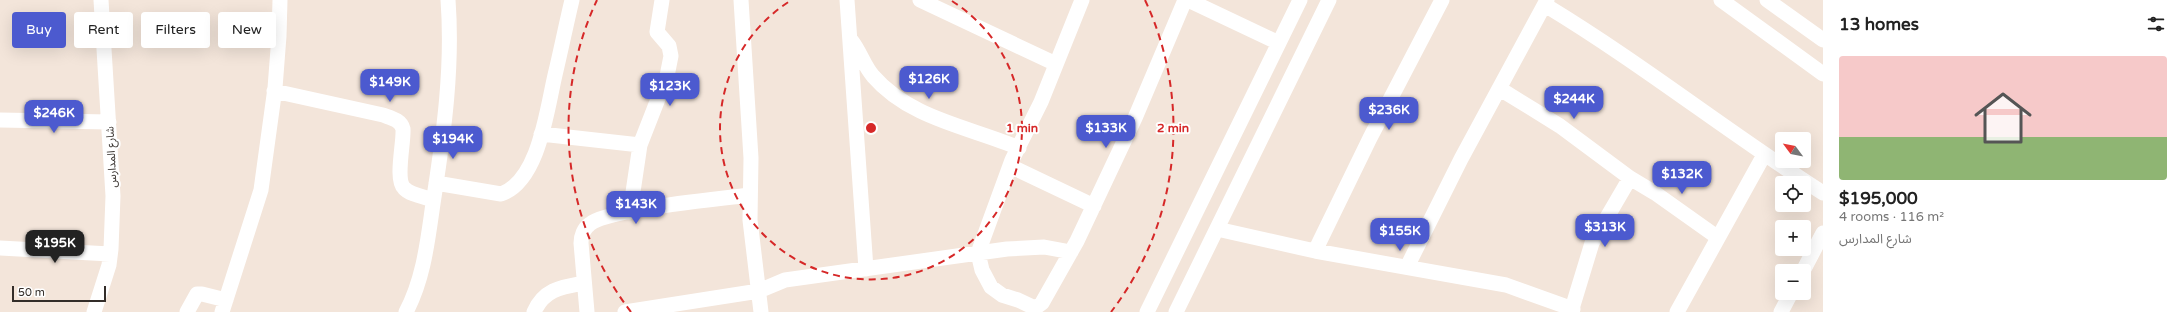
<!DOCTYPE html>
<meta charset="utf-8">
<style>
:root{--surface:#fff;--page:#f6f6f6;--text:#222;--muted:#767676;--accent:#4c5acf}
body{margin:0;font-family:"Varela Round","Noto Sans Arabic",sans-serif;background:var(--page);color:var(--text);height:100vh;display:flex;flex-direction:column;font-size:15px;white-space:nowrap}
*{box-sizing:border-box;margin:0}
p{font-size:13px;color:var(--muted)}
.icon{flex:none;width:22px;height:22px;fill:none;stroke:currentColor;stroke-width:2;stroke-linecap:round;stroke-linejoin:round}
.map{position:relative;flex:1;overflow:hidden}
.drawer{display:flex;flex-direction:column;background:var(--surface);width:360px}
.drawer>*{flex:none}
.top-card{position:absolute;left:12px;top:12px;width:380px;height:36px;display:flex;gap:8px}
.needle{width:26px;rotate:302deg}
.buttons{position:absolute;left:1775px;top:132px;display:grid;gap:8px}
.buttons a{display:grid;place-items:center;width:36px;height:36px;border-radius:4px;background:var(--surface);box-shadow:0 4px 16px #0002;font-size:20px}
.scale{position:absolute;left:12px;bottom:10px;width:94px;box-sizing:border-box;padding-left:4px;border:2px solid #332d29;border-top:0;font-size:11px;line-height:14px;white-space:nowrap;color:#332d29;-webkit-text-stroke:3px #fff;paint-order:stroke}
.price{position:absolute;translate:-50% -34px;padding:0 9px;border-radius:8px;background:var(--accent);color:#fff;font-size:13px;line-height:26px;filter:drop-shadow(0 1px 2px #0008)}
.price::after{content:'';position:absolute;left:50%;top:24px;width:12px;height:9px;margin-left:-6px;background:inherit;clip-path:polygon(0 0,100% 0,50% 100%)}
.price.selected{background:#222;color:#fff}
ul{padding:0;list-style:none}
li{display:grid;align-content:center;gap:8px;height:212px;padding:0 16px}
li span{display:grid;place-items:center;height:124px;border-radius:4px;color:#555}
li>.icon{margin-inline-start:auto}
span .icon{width:72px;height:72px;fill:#fffc;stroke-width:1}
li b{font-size:17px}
h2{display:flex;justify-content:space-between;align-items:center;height:48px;padding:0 16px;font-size:17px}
.pill{padding:0 14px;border-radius:4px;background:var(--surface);box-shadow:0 4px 16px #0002;font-size:14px;line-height:36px}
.pill.selected{background:var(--accent);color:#fff}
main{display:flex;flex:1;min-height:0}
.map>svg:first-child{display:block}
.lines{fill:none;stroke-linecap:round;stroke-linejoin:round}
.minor{stroke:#fff;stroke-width:15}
.ring{fill:none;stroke:#d62828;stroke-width:2;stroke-dasharray:7 5}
.labels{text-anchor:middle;stroke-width:4;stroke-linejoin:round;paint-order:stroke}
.street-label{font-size:11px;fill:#332d29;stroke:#fff}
.centre{fill:#d62828;stroke:#fff;stroke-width:2}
.ring-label{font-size:12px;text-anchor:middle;font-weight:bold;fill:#d62828;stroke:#fff;stroke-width:4;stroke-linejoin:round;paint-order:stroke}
</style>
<main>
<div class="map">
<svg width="1823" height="312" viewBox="0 0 1823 312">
<rect width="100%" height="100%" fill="#f3e5da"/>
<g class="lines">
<path class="minor" d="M741,0L751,158L750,220L761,312
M847,0L866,269
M920,0L1056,64
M1188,0L1279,43
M1721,0L1823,74
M1767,0L1823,40
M1545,5C1641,63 1729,133 1823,193
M851,40C860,51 864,66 873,76C910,119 970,127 1019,148
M1500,89L1560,126L1630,178L1655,193L1717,237
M274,91L383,115C391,118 401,120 403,129C404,143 395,179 404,188C410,195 425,197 433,200
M0,120L109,122
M541,134L640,145
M1010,166L1094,206
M436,183L501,194C539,181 547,109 555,75C561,50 566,25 572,0
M630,212L640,145L667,76L671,56L669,46L657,32L662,0
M1217,229L1315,251L1506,285L1573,309
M0,248L110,254
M1315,251L1370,138L1442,0
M1407,267L1461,159L1547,0
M1803,271L1823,233
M1035,308L1042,303L1077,241L1135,118L1185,0
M94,312L109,265L111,249L113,196L101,0
M187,312L197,294H202L226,300
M222,312L261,190L275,88L279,36L280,0
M406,312C425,276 428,236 434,197C444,132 453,66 448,0
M534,312C544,289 562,287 584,283
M587,312L581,243C581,236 584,228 590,224C607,209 721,199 749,195
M625,312L759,291L785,280L1007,249L1044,247L1071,252
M1035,312V308L1018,300L1002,295L991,287L982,270L978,253L1012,160L1041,102L1082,0
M1147,312L1300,0
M1176,312L1329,0
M1571,312L1592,243L1630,178
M1677,312L1764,155
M1781,312L1791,293"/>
</g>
<g class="ring">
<path d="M952 1A151 151 0 1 1 790 1"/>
<path d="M631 312A302 302 0 0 1 597 0M1145 0A302 302 0 0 1 1111 312"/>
</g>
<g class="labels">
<g class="street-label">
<text transform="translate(111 157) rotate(-93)" y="4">شارع المدارس</text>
</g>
</g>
<circle cx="871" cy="128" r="6" class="centre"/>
<g class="ring-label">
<text x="1022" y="132">1 min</text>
<text x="1173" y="132">2 min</text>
</g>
</svg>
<div class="buttons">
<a><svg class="needle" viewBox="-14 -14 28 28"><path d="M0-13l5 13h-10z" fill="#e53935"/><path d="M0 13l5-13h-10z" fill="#767676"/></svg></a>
<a><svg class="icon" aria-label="locate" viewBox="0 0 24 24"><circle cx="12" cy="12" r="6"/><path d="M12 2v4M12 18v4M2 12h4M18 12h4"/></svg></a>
<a>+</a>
<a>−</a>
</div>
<div class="scale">50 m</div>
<b class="price" style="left:929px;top:100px">$126K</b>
<b class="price" style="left:390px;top:103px">$149K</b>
<b class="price" style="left:670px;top:107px">$123K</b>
<b class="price" style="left:1574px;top:120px">$244K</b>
<b class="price" style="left:1389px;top:131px">$236K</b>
<b class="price" style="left:54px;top:134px">$246K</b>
<b class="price" style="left:1106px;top:149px">$133K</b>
<b class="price" style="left:453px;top:160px">$194K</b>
<b class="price" style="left:1682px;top:195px">$132K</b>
<b class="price" style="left:636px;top:225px">$143K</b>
<b class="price" style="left:1605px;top:248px">$313K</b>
<b class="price" style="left:1400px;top:252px">$155K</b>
<b class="price selected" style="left:55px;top:264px">$195K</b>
<div class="top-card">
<a class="pill selected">Buy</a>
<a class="pill">Rent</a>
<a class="pill">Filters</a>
<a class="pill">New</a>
</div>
</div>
<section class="drawer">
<h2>13 homes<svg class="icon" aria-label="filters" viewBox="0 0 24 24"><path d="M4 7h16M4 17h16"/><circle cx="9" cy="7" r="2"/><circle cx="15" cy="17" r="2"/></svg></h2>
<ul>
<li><span style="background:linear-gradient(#f6c9c9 65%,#8fb573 0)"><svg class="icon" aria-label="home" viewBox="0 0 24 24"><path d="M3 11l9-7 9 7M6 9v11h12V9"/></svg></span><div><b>$195,000</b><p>4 rooms · 116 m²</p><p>شارع المدارس</p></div></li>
</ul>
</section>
</main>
